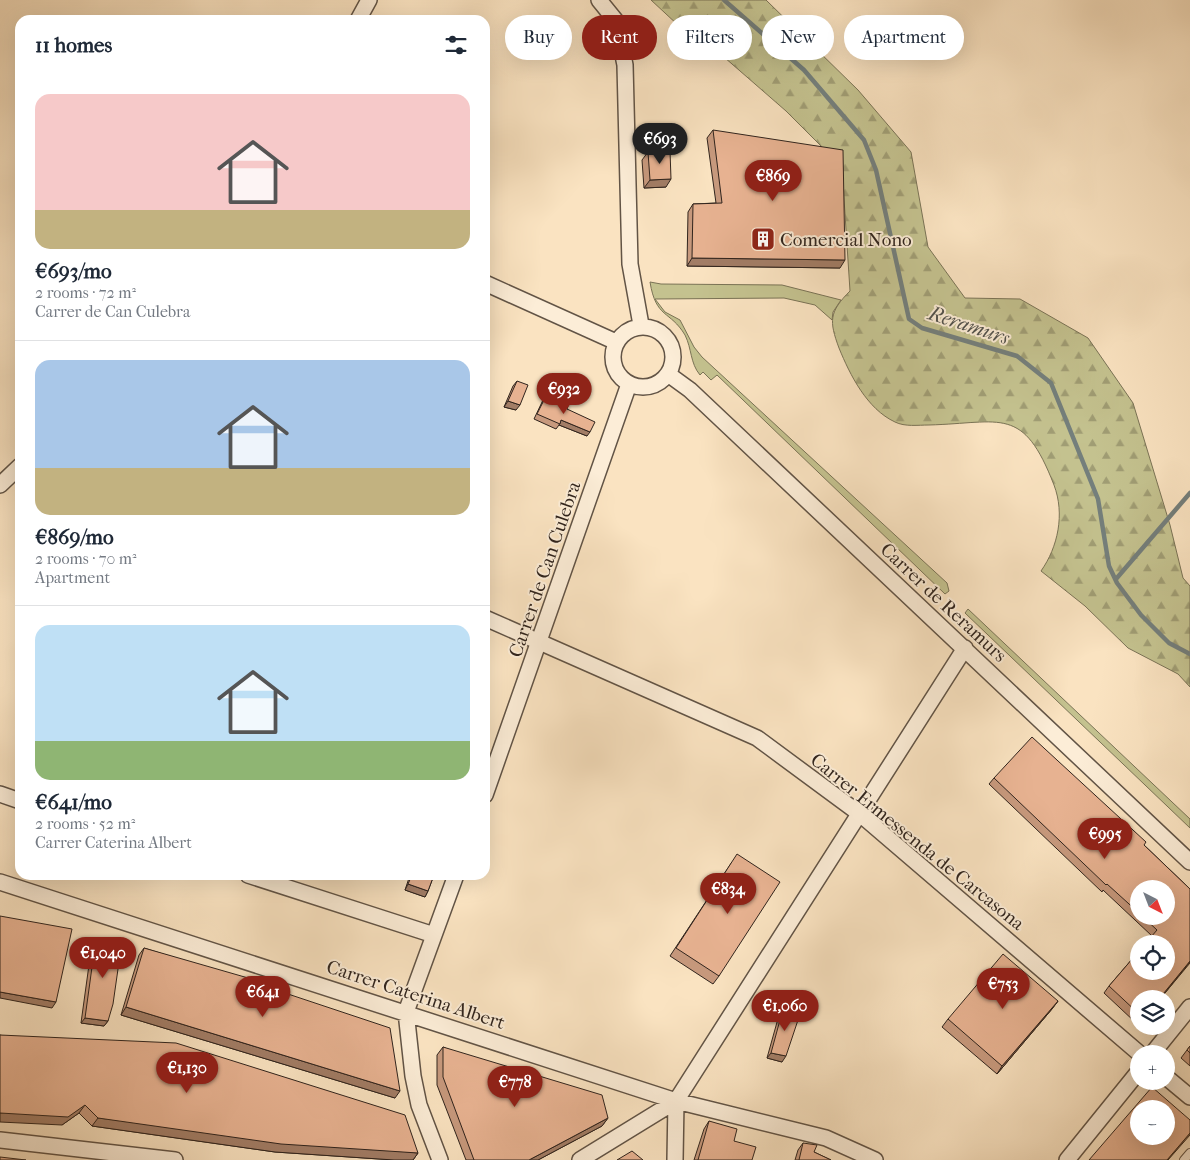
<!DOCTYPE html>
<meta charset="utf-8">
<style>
:root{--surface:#fff;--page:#f6f6f7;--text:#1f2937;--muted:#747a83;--line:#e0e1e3;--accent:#8f2418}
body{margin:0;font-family:"IM FELL French Canon",serif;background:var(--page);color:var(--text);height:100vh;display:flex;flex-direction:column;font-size:19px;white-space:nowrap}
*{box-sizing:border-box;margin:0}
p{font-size:16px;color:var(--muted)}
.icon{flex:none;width:28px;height:28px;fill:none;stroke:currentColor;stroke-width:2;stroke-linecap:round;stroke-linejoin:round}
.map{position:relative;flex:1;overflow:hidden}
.side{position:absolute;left:15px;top:15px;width:475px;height:865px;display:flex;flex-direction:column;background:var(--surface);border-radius:15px;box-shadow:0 5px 20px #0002}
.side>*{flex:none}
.banner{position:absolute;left:505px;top:15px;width:475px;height:45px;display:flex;gap:10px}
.needle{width:32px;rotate:138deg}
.controls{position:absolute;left:1130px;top:880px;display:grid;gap:10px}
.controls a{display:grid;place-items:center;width:45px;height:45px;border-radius:50%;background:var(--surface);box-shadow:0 5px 20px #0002;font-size:25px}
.price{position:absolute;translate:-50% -42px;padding:0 11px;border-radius:18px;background:var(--accent);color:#fff;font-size:16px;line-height:32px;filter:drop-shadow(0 1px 2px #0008)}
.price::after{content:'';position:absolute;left:50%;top:30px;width:15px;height:11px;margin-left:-8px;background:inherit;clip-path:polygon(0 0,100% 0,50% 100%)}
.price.selected{background:#222;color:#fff}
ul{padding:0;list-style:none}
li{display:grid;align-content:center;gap:10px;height:265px;padding:0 20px}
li+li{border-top:1px solid var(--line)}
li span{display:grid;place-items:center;height:155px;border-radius:15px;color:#555}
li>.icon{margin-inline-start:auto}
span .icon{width:90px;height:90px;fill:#fffc;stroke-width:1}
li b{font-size:21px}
h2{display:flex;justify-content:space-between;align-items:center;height:60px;padding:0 20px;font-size:21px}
.tag{padding:0 18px;border-radius:22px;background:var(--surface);box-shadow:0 5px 20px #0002;font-size:18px;line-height:45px}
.tag.selected{background:var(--accent);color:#fff}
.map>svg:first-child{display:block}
.green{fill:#c4c28f;stroke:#7a7356}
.forest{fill:url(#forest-firs);stroke:#7a7356}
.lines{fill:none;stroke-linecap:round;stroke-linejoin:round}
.stream{stroke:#747f7c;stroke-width:4.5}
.service-casing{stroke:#625446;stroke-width:10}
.minor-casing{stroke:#625446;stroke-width:18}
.service{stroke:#fcedd7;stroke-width:8}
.minor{stroke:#fcedd7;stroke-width:15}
.wall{fill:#c7997d;stroke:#30241d;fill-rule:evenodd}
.shaded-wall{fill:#a27d66;stroke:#30241d}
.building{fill:#e7b291;stroke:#30241d;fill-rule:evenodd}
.labels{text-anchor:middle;stroke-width:4;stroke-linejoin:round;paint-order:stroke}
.poi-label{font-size:19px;fill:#30241d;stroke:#fcedd7;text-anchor:start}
.street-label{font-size:19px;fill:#30241d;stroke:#fcedd7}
.water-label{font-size:20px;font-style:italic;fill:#52524d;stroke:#fcedd7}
</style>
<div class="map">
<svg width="1190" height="1160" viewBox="0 0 1190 1160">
<defs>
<pattern id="forest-firs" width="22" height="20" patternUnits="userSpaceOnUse" patternTransform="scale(1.25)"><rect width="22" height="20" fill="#c4c28f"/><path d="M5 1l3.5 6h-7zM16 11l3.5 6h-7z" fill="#a09d74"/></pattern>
</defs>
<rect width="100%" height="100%" fill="#fae3c1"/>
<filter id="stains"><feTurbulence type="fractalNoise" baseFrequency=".004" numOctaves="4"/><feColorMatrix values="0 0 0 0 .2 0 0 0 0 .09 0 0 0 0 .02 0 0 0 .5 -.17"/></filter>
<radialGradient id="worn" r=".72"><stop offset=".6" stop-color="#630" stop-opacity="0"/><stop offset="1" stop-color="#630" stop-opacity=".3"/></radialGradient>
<path class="green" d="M650,282L661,284L782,285L841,300L833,312L832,320L815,305L784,298L655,299L665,312L680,320L694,347L702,357L947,583L949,591L945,594L717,375L711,380L703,372L700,375C690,363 692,349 685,335C670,310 656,319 650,282Z
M968,609L1190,819V828L965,613Z"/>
<path class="forest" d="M651,0H766L858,90L911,152L928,247L965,298L1020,299L1088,338L1133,403L1170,525L1183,578L1190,586V687L1178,674L1128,648L1085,606L1041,571C1058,547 1065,514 1054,485C1023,405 1002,423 929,425C918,425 905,427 895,422C867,409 850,375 839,348C829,321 829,312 850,291L843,183L834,159L786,111L709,44L679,26Z"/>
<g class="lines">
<path class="stream" d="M724,0L804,70L864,140L876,170L909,319L922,328L1017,356L1051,383L1098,499L1109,566L1117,583L1141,615L1169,643L1190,654
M1116,579L1190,493"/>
<g class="service-casing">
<path id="service" d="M1184,1160L1190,1153"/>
</g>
<g class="minor-casing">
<path id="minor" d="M599,0L616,21L625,65L630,264L641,325
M358,20L369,0
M485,283L616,342
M613 357a30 30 0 1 1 60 0a30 30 0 1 1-60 0Z
M668,374L690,390L1190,862
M0,485L20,466
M485,618L757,738L860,814L1140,1054
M0,794L20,801
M485,795L629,384
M248,875L434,935
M0,882L676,1101L826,1138L875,1160
M1152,1054L1190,1007
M1166,1077L1190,1097
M0,1140L175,1160
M440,1160L419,1105L413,1076L406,1012L456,875
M580,1160L676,1101L965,648
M675,1160L676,1101
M1067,1160L1139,1071"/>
</g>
<use href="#service" class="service"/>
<use href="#minor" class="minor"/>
</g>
<path class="wall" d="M713,130L840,268L687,266L688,212L693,204L716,203L707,138Z
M648,152L666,187L644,188L642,160Z
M517,381L516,410L504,407L513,386Z
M546,396L567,409L587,436L559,425L556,429L534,419L543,400Z
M994,778L1144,845L1190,889V963L1160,999H1139V1021L1135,1022L1104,993L1109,986L1152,936L1103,890L1102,892L989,784ZM1139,889L1166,916H1139Z
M732,862L719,976L713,984L670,956Z
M410,875H434L428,891L425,897L405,890Z
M96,938L108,1021L104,1026L81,1023L92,943Z
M144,948L261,985L395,1098L121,1015L139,955Z
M1058,1001L1052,1009L997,1074L942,1027L948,1019Z
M783,1009L782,1062L767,1058L779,1015Z
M0,1035L418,1153L413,1160H394L275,1152L92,1126L79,1113L62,1125Z
M1190,1046V1066L1181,1058Z
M443,1047L608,1118L602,1126L538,1160H466L437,1085V1055Z
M709,1121L734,1141L752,1160H694L704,1129Z
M803,1143L814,1152L831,1160H795L798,1150Z"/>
<path class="shaded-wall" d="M671,179L666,187L644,188L650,180Z
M692,258L845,260L840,268L687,266Z
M508,401L520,405L516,410L504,407Z
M561,420L590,432L587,436L559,425Z
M408,884L428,891L425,897L405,890Z
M1190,961V962L1160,999H1159Z
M0,992L56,1002L52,1008L0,998Z
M1058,1001L1052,1009L997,1074L1002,1066Z
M126,1007L400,1091L395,1098L121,1015Z
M1139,1016V1021L1135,1022Z
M85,1018L108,1021L104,1026L81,1023Z
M771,1053L786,1056L782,1062L767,1058Z
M85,1105L79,1113L62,1125L0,1122V1113Z
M98,1118L418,1153L413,1160H394L275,1152L92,1126Z
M608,1118L602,1126L538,1160H529Z
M1190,1133V1135L1168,1160H1167Z"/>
<path class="building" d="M713,130L843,150L845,260L692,258L693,204L722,203Z
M670,151L671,179L650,180L648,152Z
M517,381L528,385L520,405L508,401Z
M546,396L568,406L567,409L595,422L590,432L561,420L560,424L537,414Z
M1032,737L1146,842L1144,845L1190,889V961L1159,999H1139V1014L1109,986L1139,951V971H1166V944H1145L1157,930L1142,916H1166V889H1139V913L1107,884L1106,885L994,778Z
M737,854L780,882L719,976L676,948Z
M412,875H434L428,891L408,884Z
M0,916L72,929L56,1002L0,992Z
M96,938L122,941L113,1004L108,1021L85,1018Z
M144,948L262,982L261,985L390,1028L400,1091L126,1007Z
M1003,954L1058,1001L1002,1066L948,1019Z
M783,1009L800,1014L786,1056L771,1053Z
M0,1035L176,1043L405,1115L418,1153L281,1144L98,1118L85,1105L68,1117L0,1113Z
M1190,1046V1053L1187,1050Z
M443,1047L602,1095L608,1118L529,1160H474L443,1077Z
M1152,1087L1190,1120V1133L1167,1160H1089ZM1139,1109H1166V1136H1139Z
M709,1121L737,1129L734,1141L756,1147L752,1160H698Z
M803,1143L817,1145L814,1152L831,1160H799Z
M632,1151L643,1160H617Z
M0,1157L26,1160H0Z"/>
<defs>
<g id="building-square" transform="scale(1.25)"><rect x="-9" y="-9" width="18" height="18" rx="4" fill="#8f2418" stroke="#fcedd7"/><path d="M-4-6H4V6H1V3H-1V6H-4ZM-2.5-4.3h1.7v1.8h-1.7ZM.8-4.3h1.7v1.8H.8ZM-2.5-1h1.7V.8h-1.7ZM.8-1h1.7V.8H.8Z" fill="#fff"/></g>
</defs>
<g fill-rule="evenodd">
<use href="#building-square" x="763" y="239"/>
</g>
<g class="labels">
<g class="poi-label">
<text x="780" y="246">Comercial Nono</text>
</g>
<g class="street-label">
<text transform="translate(544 569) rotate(-71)" y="7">Carrer de Can Culebra</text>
<text transform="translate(944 602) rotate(43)" y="7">Carrer de Reramurs</text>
<text transform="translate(918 841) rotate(39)" y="7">Carrer Ermessenda de Carcasona</text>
<text transform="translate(416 994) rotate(18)" y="7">Carrer Caterina Albert</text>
</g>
<g class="water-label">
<text transform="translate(969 325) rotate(18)" y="7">Reramurs</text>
</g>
</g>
<rect width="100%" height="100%" filter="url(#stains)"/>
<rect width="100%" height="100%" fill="url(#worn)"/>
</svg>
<div class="controls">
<a><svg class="needle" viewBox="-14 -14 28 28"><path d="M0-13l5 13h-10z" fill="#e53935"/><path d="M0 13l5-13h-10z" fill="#747a83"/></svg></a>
<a><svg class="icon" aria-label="locate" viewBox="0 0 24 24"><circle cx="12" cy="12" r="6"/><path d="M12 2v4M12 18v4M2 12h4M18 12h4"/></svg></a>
<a><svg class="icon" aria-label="layers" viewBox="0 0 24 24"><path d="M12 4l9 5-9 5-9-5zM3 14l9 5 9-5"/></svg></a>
<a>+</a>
<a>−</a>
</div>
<b class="price selected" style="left:660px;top:165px">€693</b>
<b class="price" style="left:773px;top:202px">€869</b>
<b class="price" style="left:564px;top:415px">€932</b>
<b class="price" style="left:1105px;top:860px">€995</b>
<b class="price" style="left:728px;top:915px">€834</b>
<b class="price" style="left:103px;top:979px">€1,040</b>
<b class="price" style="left:1003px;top:1010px">€753</b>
<b class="price" style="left:263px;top:1018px">€641</b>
<b class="price" style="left:785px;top:1032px">€1,060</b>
<b class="price" style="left:187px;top:1094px">€1,130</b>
<b class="price" style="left:515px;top:1108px">€778</b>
<div class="banner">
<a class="tag">Buy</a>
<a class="tag selected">Rent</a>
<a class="tag">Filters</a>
<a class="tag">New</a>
<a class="tag">Apartment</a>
</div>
<section class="side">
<h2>11 homes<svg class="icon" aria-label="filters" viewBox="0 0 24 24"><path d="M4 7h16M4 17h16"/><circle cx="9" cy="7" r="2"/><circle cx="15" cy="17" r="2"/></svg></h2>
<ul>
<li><span style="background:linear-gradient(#f6c9c9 75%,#c2b280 0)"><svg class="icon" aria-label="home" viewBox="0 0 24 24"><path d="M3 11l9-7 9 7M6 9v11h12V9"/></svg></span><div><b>€693/mo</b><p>2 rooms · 72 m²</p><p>Carrer de Can Culebra</p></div></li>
<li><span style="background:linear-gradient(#a9c7e8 70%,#c2b280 0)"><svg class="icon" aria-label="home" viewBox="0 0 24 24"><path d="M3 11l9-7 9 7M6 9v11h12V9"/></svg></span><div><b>€869/mo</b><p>2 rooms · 70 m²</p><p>Apartment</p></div></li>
<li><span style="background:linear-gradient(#bfe0f5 75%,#8fb573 0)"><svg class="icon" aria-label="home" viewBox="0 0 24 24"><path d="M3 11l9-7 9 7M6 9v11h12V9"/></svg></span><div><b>€641/mo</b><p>2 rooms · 52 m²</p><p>Carrer Caterina Albert</p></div></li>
</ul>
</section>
</div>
